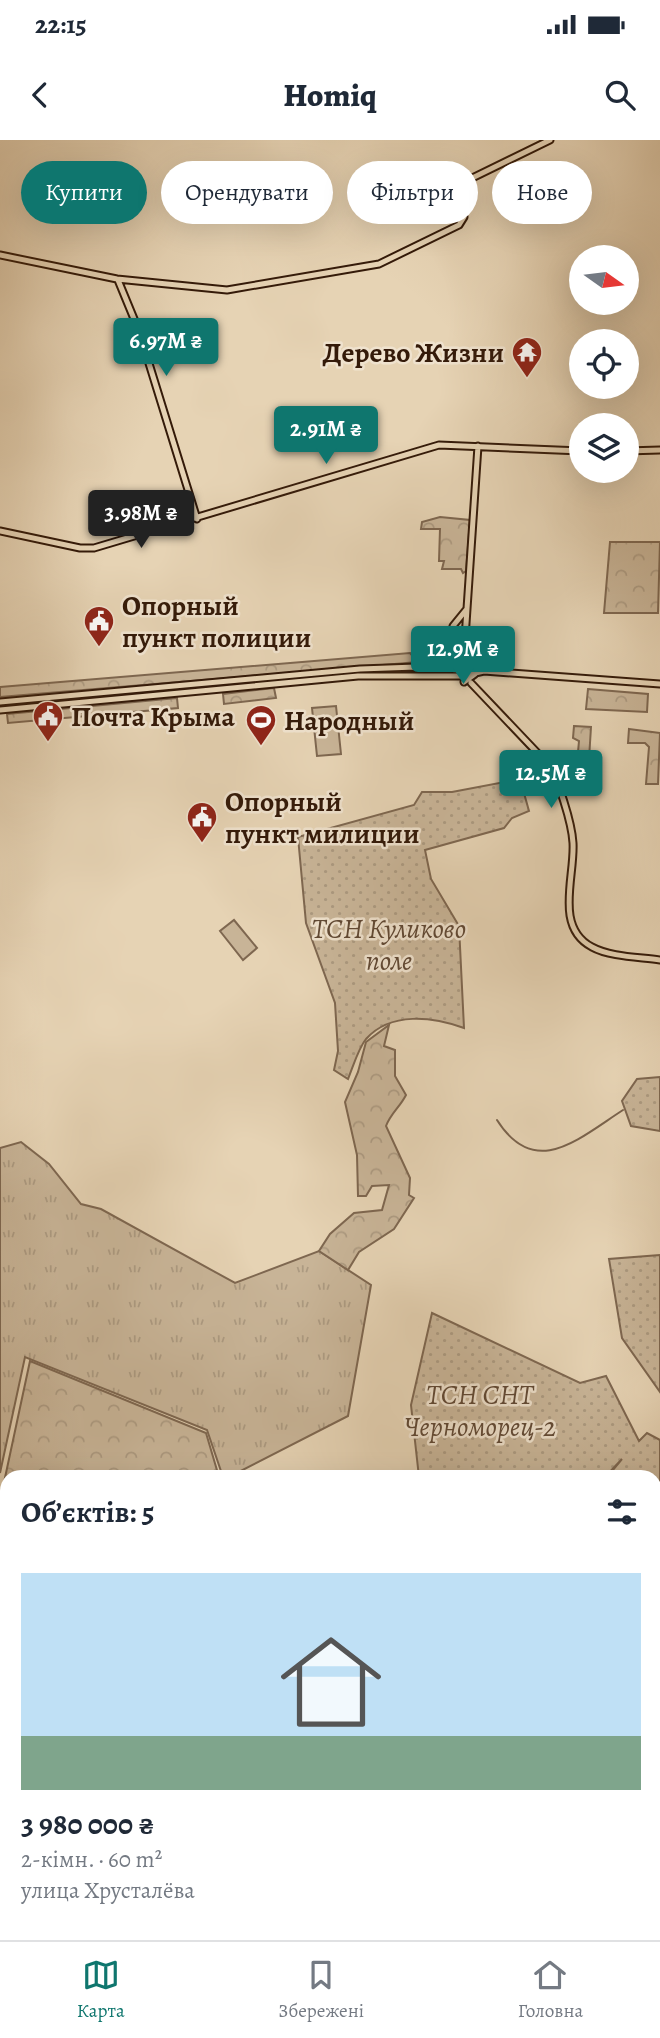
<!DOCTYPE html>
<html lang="uk">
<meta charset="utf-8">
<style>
:root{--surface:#fff;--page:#f6f6f7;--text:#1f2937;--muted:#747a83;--line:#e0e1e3;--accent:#0f766e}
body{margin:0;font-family:Alegreya,serif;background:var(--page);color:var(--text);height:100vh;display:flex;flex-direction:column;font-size:26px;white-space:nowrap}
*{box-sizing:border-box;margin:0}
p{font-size:23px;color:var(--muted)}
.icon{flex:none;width:38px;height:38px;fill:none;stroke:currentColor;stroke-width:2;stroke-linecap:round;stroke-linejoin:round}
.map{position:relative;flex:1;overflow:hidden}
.side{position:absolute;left:0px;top:1330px;width:662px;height:471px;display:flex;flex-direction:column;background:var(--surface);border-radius:21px 21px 0 0;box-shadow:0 7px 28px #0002}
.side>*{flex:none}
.banner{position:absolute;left:21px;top:21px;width:620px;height:63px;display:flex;gap:14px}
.needle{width:46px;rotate:104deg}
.controls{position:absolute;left:569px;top:105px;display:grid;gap:14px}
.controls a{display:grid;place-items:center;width:70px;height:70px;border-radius:50%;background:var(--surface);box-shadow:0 7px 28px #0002;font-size:35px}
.price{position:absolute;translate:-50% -60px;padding:0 16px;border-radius:7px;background:var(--accent);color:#fff;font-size:23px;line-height:46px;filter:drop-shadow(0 2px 4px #0008)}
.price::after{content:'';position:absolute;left:50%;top:42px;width:21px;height:16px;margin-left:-10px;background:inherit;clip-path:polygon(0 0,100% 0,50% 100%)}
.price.on{background:#222;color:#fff}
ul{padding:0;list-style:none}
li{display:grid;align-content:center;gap:14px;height:371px;padding:0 21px}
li+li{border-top:2px solid var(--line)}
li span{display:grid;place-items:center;height:217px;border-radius:0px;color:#555}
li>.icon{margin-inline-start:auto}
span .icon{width:126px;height:126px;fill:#fffc;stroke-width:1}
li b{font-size:30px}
h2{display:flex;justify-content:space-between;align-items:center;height:84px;padding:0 21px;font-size:30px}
.tag{padding:0 24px;border-radius:32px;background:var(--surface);box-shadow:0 7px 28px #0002;font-size:24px;line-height:63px}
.tag.on{background:var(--accent);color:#fff}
.status{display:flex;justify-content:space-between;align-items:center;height:49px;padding:0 35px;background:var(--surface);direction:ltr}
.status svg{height:19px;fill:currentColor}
header{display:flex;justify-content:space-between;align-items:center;height:91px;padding:0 21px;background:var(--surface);font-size:32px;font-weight:800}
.dock{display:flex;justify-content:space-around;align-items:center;height:98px;border-top:2px solid var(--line);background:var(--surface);font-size:19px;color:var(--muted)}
.dock a{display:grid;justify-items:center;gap:4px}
.dock .on{color:var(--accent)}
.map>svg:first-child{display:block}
.grass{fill:url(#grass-tufts);stroke:#7e6750;stroke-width:2}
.forest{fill:url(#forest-crowns);stroke:#7e6750;stroke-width:2}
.garden{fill:url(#garden-dots);stroke:#7e6750;stroke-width:2}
.pitch{fill:#c8b497;stroke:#7e6750;stroke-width:2}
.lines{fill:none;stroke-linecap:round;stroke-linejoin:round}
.stream{stroke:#7a634d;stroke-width:2}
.major-casing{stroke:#341a09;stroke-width:9}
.major{stroke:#e6d3b4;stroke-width:5}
.labels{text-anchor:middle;stroke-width:5;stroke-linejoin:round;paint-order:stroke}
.poi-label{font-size:28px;font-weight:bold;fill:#341a09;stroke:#efe2ce;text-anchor:start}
.park-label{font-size:28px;font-style:italic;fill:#604834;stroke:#efe2ce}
</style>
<div class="status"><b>22:15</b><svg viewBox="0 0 49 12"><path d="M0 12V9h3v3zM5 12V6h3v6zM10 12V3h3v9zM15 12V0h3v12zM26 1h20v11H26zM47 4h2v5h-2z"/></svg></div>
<header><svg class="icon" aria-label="back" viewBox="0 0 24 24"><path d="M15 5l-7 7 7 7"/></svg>Homiq<svg class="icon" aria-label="search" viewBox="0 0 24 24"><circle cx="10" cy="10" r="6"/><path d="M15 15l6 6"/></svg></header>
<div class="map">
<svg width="660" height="1800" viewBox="0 0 660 1800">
<defs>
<pattern id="grass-tufts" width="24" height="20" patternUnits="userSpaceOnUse" patternTransform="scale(1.75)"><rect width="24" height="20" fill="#c8b497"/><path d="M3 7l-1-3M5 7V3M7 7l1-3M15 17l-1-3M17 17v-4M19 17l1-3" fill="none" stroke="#ac9a81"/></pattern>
<pattern id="forest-crowns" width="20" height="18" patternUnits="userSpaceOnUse" patternTransform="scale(1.75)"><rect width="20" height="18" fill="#c8b497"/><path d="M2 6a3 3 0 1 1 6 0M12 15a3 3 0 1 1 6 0" fill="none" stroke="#ac9a81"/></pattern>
<pattern id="garden-dots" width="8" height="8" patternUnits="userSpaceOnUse" patternTransform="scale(1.75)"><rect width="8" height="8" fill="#c8b497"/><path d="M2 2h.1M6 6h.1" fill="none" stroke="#ac9a81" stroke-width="1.8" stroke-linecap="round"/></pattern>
</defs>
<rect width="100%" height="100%" fill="#e6d3b4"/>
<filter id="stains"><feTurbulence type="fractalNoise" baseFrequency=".00286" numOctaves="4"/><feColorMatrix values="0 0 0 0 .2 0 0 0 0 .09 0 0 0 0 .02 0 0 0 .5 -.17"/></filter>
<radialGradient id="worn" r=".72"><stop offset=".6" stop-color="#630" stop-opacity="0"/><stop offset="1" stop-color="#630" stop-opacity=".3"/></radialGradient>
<path class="grass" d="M21,1002L49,1024L81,1064L101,1069L235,1143L319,1111L371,1145L348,1276L229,1337H223L207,1290L25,1217L0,1333V1008Z"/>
<path class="forest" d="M440,377L470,380L466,431L463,433L461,429H442L444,421H439L440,389H421L422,382Z
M610,402H660L658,473H604Z
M410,513L418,522L0,557V547Z
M274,548L276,558L224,564L223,554Z
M588,549L648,554L647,572L586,569Z
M177,558L178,568L8,583L7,574Z
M574,586L591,587L588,635L576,634L579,601L573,598Z
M629,589L660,593L658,644H646L649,607L645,603H628Z
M389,885L384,906L395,910V936L406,955C400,967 391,973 386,986L410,1038L409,1055L414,1058L394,1089L359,1112L348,1130L319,1111L330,1094L354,1073L382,1070L389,1045L372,1046L366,1056H358L357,1015L345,962L358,932L366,902Z
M30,1221L206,1293L219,1337H7V1794H442L450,1800H0V1361Z"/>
<path class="garden" d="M520,639L529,671L512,678L504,688L425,710L431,739L459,786L464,888C433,877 391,871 366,899C358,909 353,927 348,939L334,930L338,911L335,863L306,783L298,697L414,665L422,652H452Z
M660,937V991L631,986L622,961L637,939Z
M660,1115V1252L622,1198L609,1119Z
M432,1173L580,1243L606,1236L639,1301L647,1293L660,1300V1395L655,1404L654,1337H607L622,1319L605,1337H419L411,1265Z
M655,1715L660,1719V1800H618L614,1794H654Z"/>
<path class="pitch" d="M336,566L341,614L317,616L312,568Z
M234,780L257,808L243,820L220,791Z"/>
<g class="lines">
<path class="stream" d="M497,980C535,1040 578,999 623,970"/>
<g class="major-casing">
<path id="major" d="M0,115L117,139L227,150L379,124L459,85L464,77L457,51L462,43L550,0
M118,140L139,191L197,379
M626,311L660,310
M0,391L80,408H94L439,305L581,311
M449,528L453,486L466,470
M463,528L478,306
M464,542L475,534
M471,543L547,623C558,637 572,684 573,703C575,737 554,787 592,807C610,817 640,817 660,820
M0,562L360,529L416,527L474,531
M0,570L358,536H462L484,531L660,544"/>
</g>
<use href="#major" class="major"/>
</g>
<defs>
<g id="temple-pin" transform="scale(1.575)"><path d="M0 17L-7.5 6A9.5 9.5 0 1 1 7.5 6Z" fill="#8f2418" stroke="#efe2ce"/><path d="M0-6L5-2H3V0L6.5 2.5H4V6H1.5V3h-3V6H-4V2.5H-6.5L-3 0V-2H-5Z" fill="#fff"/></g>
<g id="civic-pin" transform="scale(1.575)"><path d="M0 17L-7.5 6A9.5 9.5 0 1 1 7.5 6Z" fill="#8f2418" stroke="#efe2ce"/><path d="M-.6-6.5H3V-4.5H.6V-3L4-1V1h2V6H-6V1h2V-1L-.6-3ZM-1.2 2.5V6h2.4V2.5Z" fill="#fff"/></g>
<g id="stadium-pin" transform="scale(1.575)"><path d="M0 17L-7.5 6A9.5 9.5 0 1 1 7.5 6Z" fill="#8f2418" stroke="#efe2ce"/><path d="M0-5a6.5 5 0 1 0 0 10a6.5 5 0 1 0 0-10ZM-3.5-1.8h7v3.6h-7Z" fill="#fff"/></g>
</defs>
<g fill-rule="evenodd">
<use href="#temple-pin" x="527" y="212"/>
<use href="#civic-pin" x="99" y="481"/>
<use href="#civic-pin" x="48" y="576"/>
<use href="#stadium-pin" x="261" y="580"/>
<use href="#civic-pin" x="202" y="677"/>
</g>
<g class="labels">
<g class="poi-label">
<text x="504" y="222" text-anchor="end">Дерево Жизни</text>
<text x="122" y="475">Опорный<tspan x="122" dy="32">пункт полиции</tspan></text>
<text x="71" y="586">Почта Крыма</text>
<text x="284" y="590">Народный</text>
<text x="225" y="671">Опорный<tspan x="225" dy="32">пункт милиции</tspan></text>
</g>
<g class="park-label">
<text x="389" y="798">ТСН Куликово<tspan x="389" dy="32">поле</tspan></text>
<text x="480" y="1264">ТСН СНТ<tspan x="480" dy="32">Черноморец-2</tspan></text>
</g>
</g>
<rect width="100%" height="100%" filter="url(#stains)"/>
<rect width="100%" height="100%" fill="url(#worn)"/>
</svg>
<div class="controls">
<a><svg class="needle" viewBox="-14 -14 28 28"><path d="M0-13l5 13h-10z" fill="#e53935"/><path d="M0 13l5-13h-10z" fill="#747a83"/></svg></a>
<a><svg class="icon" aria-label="locate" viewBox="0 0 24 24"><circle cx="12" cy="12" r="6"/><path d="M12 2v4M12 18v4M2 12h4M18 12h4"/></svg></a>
<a><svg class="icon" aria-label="layers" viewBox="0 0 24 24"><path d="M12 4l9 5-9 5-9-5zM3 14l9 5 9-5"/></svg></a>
</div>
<b class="price" style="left:166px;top:238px">6.97M ₴</b>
<b class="price" style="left:326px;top:326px">2.91M ₴</b>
<b class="price on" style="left:141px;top:410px">3.98M ₴</b>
<b class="price" style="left:463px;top:546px">12.9M ₴</b>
<b class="price" style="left:551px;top:670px">12.5M ₴</b>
<div class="banner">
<a class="tag on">Купити</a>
<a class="tag">Орендувати</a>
<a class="tag">Фільтри</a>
<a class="tag">Нове</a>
</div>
<section class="side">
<h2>Об’єктів: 5<svg class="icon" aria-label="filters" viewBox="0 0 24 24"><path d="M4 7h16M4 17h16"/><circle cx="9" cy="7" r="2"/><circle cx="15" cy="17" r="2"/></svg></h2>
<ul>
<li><span style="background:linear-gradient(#bfe0f5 75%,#7fa58c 0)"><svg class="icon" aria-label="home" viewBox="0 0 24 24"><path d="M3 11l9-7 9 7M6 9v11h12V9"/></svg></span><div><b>3 980 000 ₴</b><p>2-кімн. · 60 m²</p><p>улица Хрусталёва</p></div></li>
</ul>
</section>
</div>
<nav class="dock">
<a class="on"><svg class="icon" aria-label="map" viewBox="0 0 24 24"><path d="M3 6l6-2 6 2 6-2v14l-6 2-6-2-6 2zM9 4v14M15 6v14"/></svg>Карта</a>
<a><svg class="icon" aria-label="saved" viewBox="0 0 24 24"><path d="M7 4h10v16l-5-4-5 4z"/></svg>Збережені</a>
<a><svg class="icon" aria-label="home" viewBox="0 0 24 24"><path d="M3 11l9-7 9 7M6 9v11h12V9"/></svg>Головна</a>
</nav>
